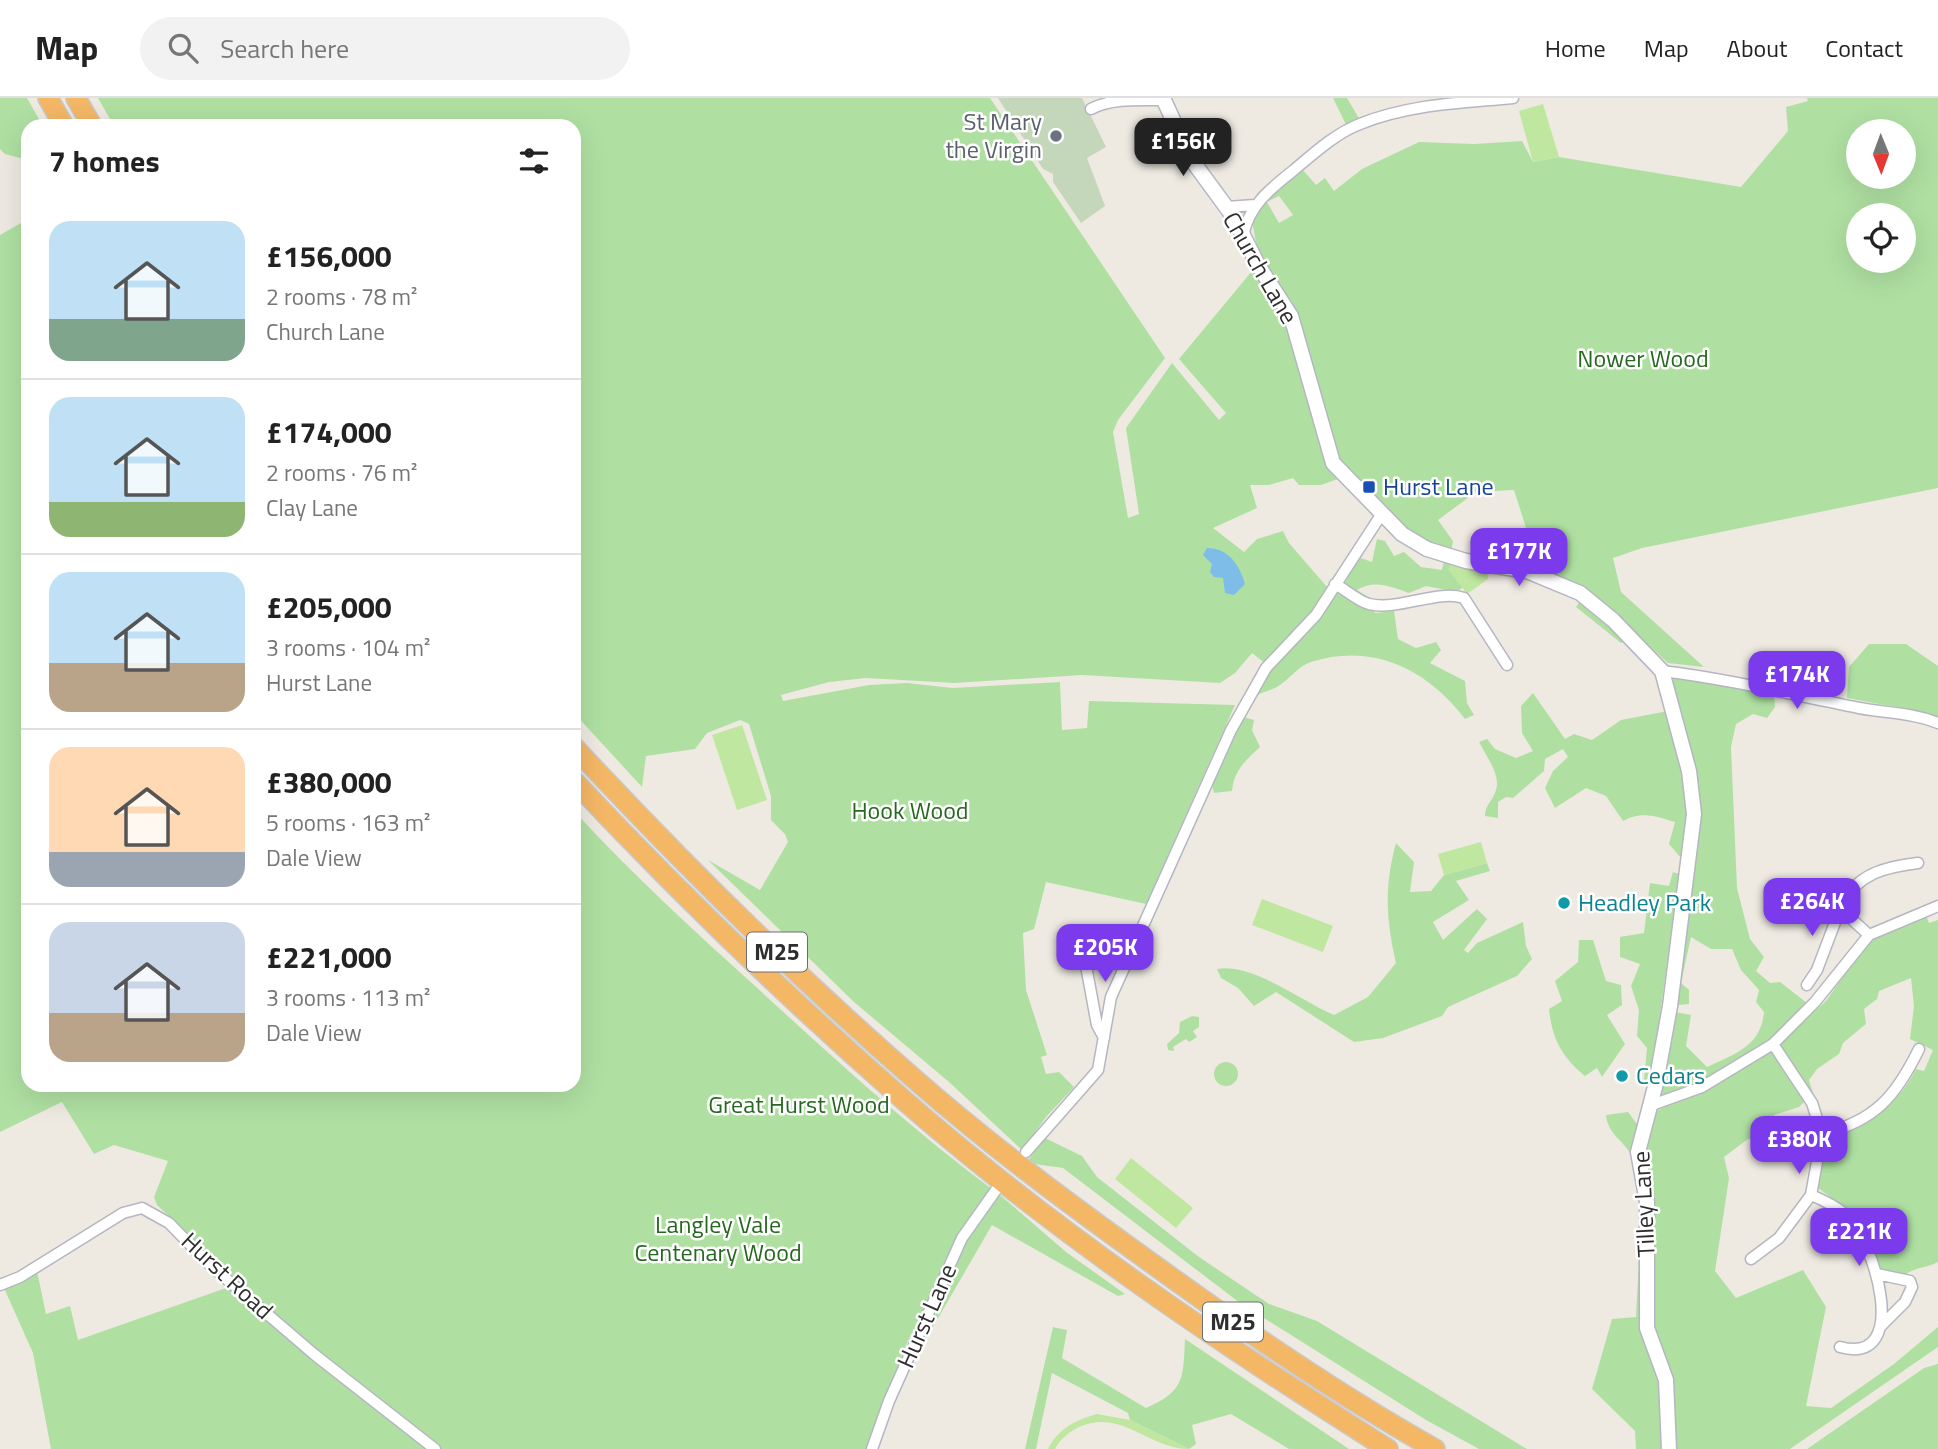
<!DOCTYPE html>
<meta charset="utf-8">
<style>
:root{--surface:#fff;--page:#f2f2f2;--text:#222;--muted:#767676;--line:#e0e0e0;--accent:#7c3aed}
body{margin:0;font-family:"Titillium Web",sans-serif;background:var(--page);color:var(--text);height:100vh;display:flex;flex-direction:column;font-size:26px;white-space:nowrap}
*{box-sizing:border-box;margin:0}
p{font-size:23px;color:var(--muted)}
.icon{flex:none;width:38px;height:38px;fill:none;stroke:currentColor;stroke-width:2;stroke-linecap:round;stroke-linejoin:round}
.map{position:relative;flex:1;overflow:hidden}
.drawer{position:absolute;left:21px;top:21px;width:560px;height:973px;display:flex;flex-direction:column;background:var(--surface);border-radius:21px;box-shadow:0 7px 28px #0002}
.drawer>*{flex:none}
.needle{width:46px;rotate:179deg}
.tools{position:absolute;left:1846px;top:21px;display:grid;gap:14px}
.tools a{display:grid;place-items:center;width:70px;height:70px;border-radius:50%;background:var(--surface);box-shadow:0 7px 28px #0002;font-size:35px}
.price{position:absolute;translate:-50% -60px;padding:0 16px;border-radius:14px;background:var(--accent);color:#fff;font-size:23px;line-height:46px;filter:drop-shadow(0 2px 4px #0008)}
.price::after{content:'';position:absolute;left:50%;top:42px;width:21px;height:16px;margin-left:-10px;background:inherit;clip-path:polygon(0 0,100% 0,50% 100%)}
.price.selected{background:#222;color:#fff}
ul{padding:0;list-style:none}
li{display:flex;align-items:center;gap:21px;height:175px;padding:0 28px}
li+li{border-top:2px solid var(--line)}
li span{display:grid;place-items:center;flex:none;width:196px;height:140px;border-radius:21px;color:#555}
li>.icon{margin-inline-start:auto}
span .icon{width:84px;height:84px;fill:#fffc;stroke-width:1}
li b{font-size:30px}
h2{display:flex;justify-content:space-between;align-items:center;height:84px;padding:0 28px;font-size:30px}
header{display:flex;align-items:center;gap:42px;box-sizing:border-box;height:98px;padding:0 35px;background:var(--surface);border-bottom:2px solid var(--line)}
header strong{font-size:33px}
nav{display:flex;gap:38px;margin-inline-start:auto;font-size:24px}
.search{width:490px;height:63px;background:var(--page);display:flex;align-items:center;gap:18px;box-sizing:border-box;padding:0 24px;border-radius:38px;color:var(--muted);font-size:26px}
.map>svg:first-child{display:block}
.green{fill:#afe0a2;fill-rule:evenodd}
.cemetery{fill:#c4d7ba}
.pitch{fill:#bfe79f}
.water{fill:#7dbde8}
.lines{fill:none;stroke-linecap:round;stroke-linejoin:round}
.street-casing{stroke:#b5b6c0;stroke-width:13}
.secondary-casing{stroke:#b5b6c0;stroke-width:17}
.highway-casing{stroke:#c9c9c9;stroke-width:22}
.street{stroke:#fff;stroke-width:10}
.secondary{stroke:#fff;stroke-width:14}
.highway{stroke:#f4b766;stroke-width:19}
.worship-dot{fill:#6b7280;stroke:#fff;stroke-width:2.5}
.transit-dot{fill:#1a4fb4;stroke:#fff;stroke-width:2.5}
.culture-dot{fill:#0f9aa8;stroke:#fff;stroke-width:2.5}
.labels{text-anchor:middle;stroke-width:5;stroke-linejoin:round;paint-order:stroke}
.shield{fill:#fff;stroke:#6d6d6d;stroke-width:2}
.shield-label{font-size:23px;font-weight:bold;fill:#2e2e2e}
.worship-label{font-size:24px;fill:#5b616d;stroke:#fff;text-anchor:end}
.street-label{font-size:24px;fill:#2e2e2e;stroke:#fff}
.park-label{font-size:24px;fill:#266820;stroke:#fff}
.transit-label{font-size:24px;fill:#164399;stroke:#fff;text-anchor:start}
.culture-label{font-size:24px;fill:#0d838f;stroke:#fff;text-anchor:start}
</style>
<header>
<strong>Map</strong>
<div class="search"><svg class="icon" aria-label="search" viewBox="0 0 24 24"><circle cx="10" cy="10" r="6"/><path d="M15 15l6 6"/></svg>Search here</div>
<nav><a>Home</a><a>Map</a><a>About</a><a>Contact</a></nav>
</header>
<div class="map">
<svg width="1938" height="1351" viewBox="0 0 1938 1351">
<rect width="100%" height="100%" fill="#eeeae2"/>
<path class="green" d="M0,0H27L43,28H28V62L5,56L0,51Z
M98,0H990L1165,260L1118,322L1113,334L1128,420L1139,416L1126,330L1172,265L1219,322L1226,315L1179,261L1252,173L1305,240L1292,205L1258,155L1252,123L1261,105L1302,71L1316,87L1325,80L1334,93L1362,71L1419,44L1474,46L1522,43L1533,64L1559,59L1741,89L1788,33L1786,9L1808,3L1807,0H1938V390L1642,450L1613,460L1621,494L1704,569L1668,565L1637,537L1621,545L1576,509L1586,495L1547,476L1544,463L1535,458L1514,392L1476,394L1438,422L1453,443L1451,455C1409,439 1379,410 1349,377L1321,387H1299L1293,380L1269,387H1250L1257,410L1213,430L1244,454L1257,441L1283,433L1289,445L1328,490L1310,517L1266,566L1252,555L1235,575L1220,585L1082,577L954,585L866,580L829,584L781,597L783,603L869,587L907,585L953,590L1060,584L1062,632L1087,630L1089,603L1235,607L1146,806L1046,784L1034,831L1023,835L1026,892L1047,957L1041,959L1046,976L1059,974L1074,989L1046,1019L1022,1052L949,984L854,904L708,762L760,792L788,744L785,736L771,722V698L749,626L740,622L707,635L695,651L646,658L642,689L574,615V28H114ZM1858,33H1904V79H1858ZM1279,98L1293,117L1279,125L1267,104ZM1858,117H1904V163H1858Z
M1333,0H1347L1360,22L1347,29Z
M28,121V987H574V713C631,775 692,831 754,887C832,959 909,1029 993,1092L963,1129L905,1249L866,1351H51L33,1255L4,1190L37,1173L46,1216L70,1208L78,1242L226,1190L211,1158L157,1107L154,1099L168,1063L114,1047L94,1056L62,1004L0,1034V137Z
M1377,441L1385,443L1394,458L1404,454L1421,469L1442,472L1444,463L1452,465L1449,472L1463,489L1457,494L1426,488L1409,495C1391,489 1375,481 1357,492L1368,499L1375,515L1394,513L1398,541L1416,550L1436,544L1441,552L1430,565L1465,583L1467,605L1474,617L1465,621C1428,572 1373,544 1311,564C1298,568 1289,582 1277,589C1271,592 1263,594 1257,597L1266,579L1345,485L1358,459L1372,464Z
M1869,546H1906L1938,568V620L1928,615L1847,600L1849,569Z
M1674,580L1722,585L1774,597L1775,609L1767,620L1753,616L1736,626L1731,649L1737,790L1750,841L1764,859L1756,873L1770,885L1780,884L1807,905L1762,956H1768L1826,903L1866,846L1886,833L1926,817L1929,825L1938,822V1164C1927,1170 1916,1169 1906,1176L1881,1172L1860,1125L1848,1112L1818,1090L1825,1041C1867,1019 1892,1017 1916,971L1924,973L1933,952L1910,941L1914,908L1911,880L1879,893L1877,901L1864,911L1866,926L1843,945L1839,956L1817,971L1809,982L1813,995L1799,1009L1774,1017L1775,1029L1760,1042L1748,1041L1724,1059L1729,1080L1715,1173L1736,1200L1803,1172L1826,1209L1806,1308L1831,1310L1894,1266L1938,1229V1249L1790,1351H1636L1635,1333L1592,1291L1612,1221L1636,1219C1638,1174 1644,1104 1633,1062C1628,1044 1608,1039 1606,1017L1628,1014L1637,1026L1646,1028L1658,1012L1667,1008L1656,997L1675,914L1691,917L1686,948L1707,969C1735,956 1761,948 1764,914L1756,904L1759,892L1741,872L1732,851H1711L1691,839L1681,885L1689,892V906L1678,907L1675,899L1699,715L1670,586Z
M1533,595L1565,641L1574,636L1592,642L1621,622L1668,613L1684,673L1689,712L1684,756L1681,760L1669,746L1675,724C1655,718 1642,713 1623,723L1606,698L1586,690L1555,710L1545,690L1553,673L1568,659L1563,651L1545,661L1544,673L1513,700L1506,699L1498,704V720L1485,718C1485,706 1493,703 1496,692C1501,677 1486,658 1479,644L1487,641L1495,651L1516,660L1533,653L1522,635L1521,608Z
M1244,619L1254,622L1252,632L1260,649C1246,662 1234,672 1232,693L1214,695L1212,687Z
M1396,745L1414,764L1410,794L1431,793L1444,777L1487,765L1490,773L1456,783L1469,802L1433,824L1443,842L1477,811L1487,821L1464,852L1468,855L1477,845L1523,824L1526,848L1532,861L1517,878L1448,909L1442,918L1383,940L1354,944L1276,894L1254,908L1238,890L1221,880L1217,871C1253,865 1301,903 1334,917L1368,899L1396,865C1386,821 1384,789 1396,745Z
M1673,774L1679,776L1651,984L1644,983L1647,950L1637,938L1639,912L1631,888L1640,866L1620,859V839L1644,835L1650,785L1669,788Z
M1579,842H1593L1606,883L1621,887L1622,907L1607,917L1625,946L1602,979L1597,970L1585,978C1562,959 1552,941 1549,911L1562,903L1555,883L1578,864Z
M1192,918L1199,919V929L1193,933L1197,939L1189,944L1186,941L1173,949L1174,953L1168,952L1167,946L1179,935L1180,924Z
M1214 976a12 12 0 1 1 24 0a12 12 0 1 1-24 0Z
M1045,1040L1082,1058L1097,1079L1199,1159L1269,1206L1317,1223L1527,1351H1479L1426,1322L1240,1205L1063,1070L1034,1066L1029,1061Z
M1000,1097L1066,1154L1125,1196L1118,1198L992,1127L926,1241L962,1149Z
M1053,1229L1067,1232L1062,1260L1146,1310C1185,1293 1183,1280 1185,1241L1349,1351H1289L1231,1316L1192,1327L1196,1346L1189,1351L1130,1322L1128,1315L1052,1275L1036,1351H1025Z
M1938,1266V1351H1807L1924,1270Z"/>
<path class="cemetery" d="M998,0H1082L1106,49L1087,60L1105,108L1081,125L1053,84V76L1043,71Z"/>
<path class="pitch" d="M1543,6L1559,59L1533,64L1519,13Z
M1452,465L1487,471L1488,481L1467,496L1449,472Z
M742,627L767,702L737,712L712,637Z
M1481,744L1487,765L1444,777L1438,756Z
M1262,801L1333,828L1323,854L1252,827Z
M1131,1060L1193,1110L1176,1130L1115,1081Z
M1097,1316L1130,1322L1189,1351C1148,1351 1122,1310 1079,1329C1069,1334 1060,1341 1055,1351H1048C1058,1331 1075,1322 1097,1316Z"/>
<path class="water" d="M1207,450C1229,450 1240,468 1245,486L1234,497L1225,495L1223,480L1214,479L1210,474L1212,466L1203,457Z"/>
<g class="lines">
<g class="street-casing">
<path id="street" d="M1091,11C1111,0 1140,2 1164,2
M1226,109L1255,107
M1243,138C1249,107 1270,91 1294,72C1313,56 1336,35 1360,26C1409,6 1461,5 1513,0
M1335,486C1346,492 1358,503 1369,506C1400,513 1437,491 1464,500L1507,567
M1662,573C1729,581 1793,597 1859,610C1886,615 1913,615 1938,625
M1869,837L1847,817L1842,806C1858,775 1886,769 1918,765
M1807,887L1817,872L1842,806
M1104,940L1097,927L1084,857L1091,848L1099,844L1129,858
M1649,1008L1702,989L1773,946L1815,904L1869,837L1938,808
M1822,1036C1875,1023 1896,998 1919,951
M1026,1054L1098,972L1111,899L1231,632L1266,570L1316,517L1381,417
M1811,1097C1823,1102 1835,1108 1845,1116C1875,1142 1912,1269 1840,1249
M1751,1161L1779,1140L1811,1097L1822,1036L1812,1005L1773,946
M1877,1176L1910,1183L1912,1189L1905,1204L1880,1229
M0,1187L20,1179L123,1115L142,1110L169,1125L210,1167L315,1257L435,1351
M872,1351L889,1303L962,1140L996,1092"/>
</g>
<g class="secondary-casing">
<path id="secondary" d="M1163,0L1191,61L1235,121L1258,167L1291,218L1333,365L1402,436L1427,451L1466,463L1527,473L1580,495L1613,522L1662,573L1689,673L1694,716L1670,908L1656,985L1638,1054L1647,1104V1230L1666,1282L1669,1351"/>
</g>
<g class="highway-casing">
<path id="highway" d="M48,0L64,28
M76,0L92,28
M574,649C683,766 798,880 919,985C998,1054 1083,1116 1168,1177C1254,1239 1342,1299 1435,1351
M574,683C679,795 791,903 906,1004C1055,1134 1221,1246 1388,1351"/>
</g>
<use href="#street" class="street"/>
<use href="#secondary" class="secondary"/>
<use href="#highway" class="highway"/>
</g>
<circle class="worship-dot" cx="1056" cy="38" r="7"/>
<rect class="transit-dot" x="1362" y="382" width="14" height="14" rx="3.5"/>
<g class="culture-dot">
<circle cx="1564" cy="805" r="7"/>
<circle cx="1622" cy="978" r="7"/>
</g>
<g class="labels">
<g class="shield">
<rect x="747" y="834.5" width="60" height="39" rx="5"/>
<rect x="1203" y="1204.5" width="60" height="39" rx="5"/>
</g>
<g class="shield-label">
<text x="777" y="862">M25</text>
<text x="1233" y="1232">M25</text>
</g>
<g class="worship-label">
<text x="1042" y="32">St Mary<tspan x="1042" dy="28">the Virgin</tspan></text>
</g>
<g class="street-label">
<text transform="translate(1260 170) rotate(60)" y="8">Church Lane</text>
<text transform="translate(1644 1106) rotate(-93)" y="8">Tilley Lane</text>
<text transform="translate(227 1178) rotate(43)" y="8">Hurst Road</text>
<text transform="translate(927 1218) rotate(-66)" y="8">Hurst Lane</text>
</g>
<g class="park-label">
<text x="1643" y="269">Nower Wood</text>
<text x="910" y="721">Hook Wood</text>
<text x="799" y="1015">Great Hurst Wood</text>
<text x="718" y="1135">Langley Vale<tspan x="718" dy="28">Centenary Wood</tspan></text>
</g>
<g class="transit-label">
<text x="1383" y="397">Hurst Lane</text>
</g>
<g class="culture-label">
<text x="1578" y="813">Headley Park</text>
<text x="1636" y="986">Cedars</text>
</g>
</g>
</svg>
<div class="tools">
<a><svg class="needle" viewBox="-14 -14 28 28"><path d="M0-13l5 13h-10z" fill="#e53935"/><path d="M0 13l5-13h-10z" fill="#767676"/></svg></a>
<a><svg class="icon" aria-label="locate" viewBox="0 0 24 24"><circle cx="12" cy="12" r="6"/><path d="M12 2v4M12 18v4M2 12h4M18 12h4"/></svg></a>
</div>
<b class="price selected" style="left:1183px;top:80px">£156K</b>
<b class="price" style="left:1519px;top:490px">£177K</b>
<b class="price" style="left:1797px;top:613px">£174K</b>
<b class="price" style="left:1812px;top:840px">£264K</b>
<b class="price" style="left:1105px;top:886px">£205K</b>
<b class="price" style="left:1799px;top:1078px">£380K</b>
<b class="price" style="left:1859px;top:1170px">£221K</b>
<section class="drawer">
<h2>7 homes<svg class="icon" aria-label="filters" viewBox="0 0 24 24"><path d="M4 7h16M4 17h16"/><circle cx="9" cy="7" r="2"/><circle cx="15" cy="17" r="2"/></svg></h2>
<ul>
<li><span style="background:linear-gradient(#bfe0f5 70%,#7fa58c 0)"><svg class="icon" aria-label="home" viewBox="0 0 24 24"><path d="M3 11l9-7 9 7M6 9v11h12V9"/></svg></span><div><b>£156,000</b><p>2 rooms · 78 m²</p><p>Church Lane</p></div></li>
<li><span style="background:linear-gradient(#bfe0f5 75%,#8fb573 0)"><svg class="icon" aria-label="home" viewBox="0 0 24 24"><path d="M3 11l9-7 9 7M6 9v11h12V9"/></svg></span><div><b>£174,000</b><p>2 rooms · 76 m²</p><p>Clay Lane</p></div></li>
<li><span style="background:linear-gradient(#bfe0f5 65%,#b9a48a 0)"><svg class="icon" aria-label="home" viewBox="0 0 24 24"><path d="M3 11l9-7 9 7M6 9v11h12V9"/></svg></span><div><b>£205,000</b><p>3 rooms · 104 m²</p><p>Hurst Lane</p></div></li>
<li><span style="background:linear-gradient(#ffd9b3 75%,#9aa5b1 0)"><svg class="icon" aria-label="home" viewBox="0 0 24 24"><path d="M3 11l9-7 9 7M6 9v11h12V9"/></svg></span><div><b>£380,000</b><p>5 rooms · 163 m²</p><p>Dale View</p></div></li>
<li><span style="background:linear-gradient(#c9d6e8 65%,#b9a48a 0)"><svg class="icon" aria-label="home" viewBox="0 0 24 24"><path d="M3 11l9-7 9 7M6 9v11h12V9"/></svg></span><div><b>£221,000</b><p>3 rooms · 113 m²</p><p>Dale View</p></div></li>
</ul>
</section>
</div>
